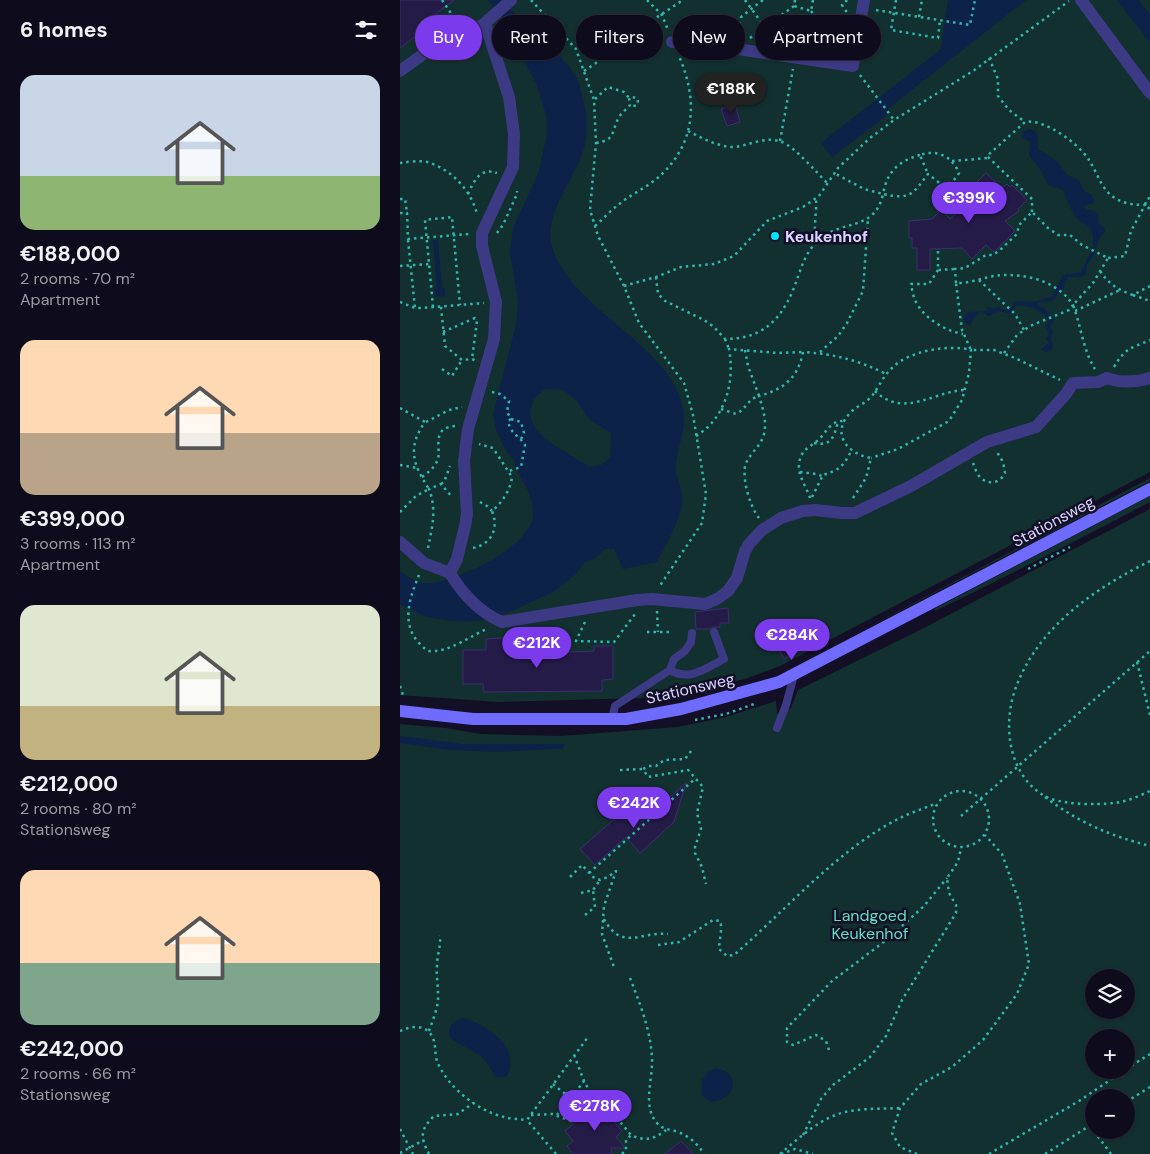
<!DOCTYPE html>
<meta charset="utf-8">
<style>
:root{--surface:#0e0b1c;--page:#171425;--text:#f1f3f6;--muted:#9b9ba3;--line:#2e2b3b;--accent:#7c3aed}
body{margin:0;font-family:"DM Sans",sans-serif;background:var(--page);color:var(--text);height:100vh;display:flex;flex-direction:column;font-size:19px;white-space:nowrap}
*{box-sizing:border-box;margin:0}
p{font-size:16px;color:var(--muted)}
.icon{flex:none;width:28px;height:28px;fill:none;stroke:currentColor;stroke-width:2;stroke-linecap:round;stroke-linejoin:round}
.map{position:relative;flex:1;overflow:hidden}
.side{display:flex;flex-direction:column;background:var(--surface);width:400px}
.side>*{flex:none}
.hud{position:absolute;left:15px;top:15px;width:475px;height:45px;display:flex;gap:10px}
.tools{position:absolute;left:685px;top:969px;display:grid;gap:10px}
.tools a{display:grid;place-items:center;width:50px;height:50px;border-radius:50%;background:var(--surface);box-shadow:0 1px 4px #0004,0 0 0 1px var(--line);font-size:25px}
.price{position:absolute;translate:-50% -42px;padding:0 11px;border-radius:18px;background:var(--accent);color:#fff;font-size:16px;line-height:32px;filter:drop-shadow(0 1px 2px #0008)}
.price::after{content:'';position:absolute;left:50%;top:30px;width:15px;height:11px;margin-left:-8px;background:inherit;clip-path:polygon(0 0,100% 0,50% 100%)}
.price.current{background:#222;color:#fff}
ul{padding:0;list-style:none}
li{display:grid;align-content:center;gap:10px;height:265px;padding:0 20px}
li span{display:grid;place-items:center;height:155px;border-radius:15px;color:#555}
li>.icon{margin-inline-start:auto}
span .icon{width:90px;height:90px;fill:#fffc;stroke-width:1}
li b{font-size:21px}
h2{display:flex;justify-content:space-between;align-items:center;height:60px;padding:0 20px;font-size:21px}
.pill{padding:0 18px;border-radius:22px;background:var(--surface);box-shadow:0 1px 4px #0004,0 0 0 1px var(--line);font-size:18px;line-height:45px}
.pill.current{background:var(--accent);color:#fff}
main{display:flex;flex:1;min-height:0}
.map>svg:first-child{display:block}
.green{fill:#12302f;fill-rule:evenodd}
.water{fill:#0c2248;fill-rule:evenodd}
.building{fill:#241b47;stroke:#3b2d73}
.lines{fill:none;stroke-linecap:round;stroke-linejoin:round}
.path{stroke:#2fb8b0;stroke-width:2.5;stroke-dasharray:2.5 4;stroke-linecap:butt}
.lane{stroke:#3d3a85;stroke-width:8}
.street{stroke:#3d3a85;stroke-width:12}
.secondary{stroke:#6f6bff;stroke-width:12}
.poi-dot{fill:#00e5ff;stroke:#130f26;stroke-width:2}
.labels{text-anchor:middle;stroke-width:5;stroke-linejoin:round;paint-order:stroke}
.poi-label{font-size:16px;font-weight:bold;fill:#d9d4ff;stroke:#130f26;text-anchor:start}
.street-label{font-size:16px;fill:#d9d4ff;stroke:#130f26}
.park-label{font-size:16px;fill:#5fe0c0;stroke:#130f26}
</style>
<main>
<section class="side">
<h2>6 homes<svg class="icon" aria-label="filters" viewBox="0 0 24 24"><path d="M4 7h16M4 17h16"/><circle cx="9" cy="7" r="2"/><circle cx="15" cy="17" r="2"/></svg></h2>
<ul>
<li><span style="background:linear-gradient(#c9d6e8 65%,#8fb573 0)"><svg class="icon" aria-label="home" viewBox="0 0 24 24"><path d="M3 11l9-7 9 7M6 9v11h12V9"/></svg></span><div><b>€188,000</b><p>2 rooms · 70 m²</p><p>Apartment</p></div></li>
<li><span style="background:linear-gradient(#ffd9b3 60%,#b9a48a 0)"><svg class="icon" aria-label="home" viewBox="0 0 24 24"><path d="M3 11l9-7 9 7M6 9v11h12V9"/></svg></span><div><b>€399,000</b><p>3 rooms · 113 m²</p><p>Apartment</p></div></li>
<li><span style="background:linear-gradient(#dfe7d0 65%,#c2b280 0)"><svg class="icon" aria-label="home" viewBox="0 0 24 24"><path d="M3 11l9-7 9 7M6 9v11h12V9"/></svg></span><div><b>€212,000</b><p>2 rooms · 80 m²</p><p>Stationsweg</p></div></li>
<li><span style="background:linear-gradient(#ffd9b3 60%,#7fa58c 0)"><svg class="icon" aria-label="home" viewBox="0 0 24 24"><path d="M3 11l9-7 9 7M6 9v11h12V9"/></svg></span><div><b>€242,000</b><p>2 rooms · 66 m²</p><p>Stationsweg</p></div></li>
</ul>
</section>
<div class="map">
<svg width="750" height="1154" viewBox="0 0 750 1154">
<rect width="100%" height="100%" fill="#130f26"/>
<path class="green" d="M0,0H750V472L380,666L345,679L284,693L241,698L98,702L0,695Z
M750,478V481L442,641Z
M750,496V502C679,539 608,576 535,611L534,609Z
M750,509V1154H0V724L46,728L81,734L161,736L277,727L326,717L376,701L377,714L391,708L398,690L522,629ZM694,978H726V1010H694ZM694,1038H726V1070H694ZM694,1098H726V1130H694Z"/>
<path class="water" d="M88,0H101C123,21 158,50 175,75C179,80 180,89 182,96C187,113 189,131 184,148C175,180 139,218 154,253C179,315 278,349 284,415C285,431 278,446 276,463C274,476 284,489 282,503C279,523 266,544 257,562L223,569L214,549H205L195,558L184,563L176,574L153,592L110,612L83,620L64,622L44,620L26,617L0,604V571C8,578 20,585 31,583C58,580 131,547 133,516C134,497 123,481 114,466L116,463L105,449L96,430L93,414L116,325L118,302L110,252L113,228L138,174L147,135L146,115L136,83L103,24L101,16ZM147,389L163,390L175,399L189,419L211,433L210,458L201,465L189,467C170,452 121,435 132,405C135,396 139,392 147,389Z
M548,0H626L489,108L485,117L432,157L421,143L541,49Z
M717,0H739L750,15V43Z
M629,129C641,131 637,140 638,149L657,161L667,175L679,180L684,191L692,195L695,201L692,204L685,205L684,207L686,210H694L698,214L699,224L706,230L698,241L693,257L687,265L686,274L682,277H668L663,288L652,301L637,303L638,306L644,308L654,320L650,327L653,332L651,339L653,347L651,351L645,352L641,349L649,343L646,339L649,334L645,327L649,321C641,310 630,305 616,305L610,314L598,311L589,316L581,312L575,316L571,324L568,325L564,321V317L569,312L588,311L586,306L593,309L598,307L608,311L617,301L632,302L651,297L663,275L681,272C685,261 696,247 693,235C691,226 682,224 677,218C674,215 664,195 663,190L648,185L642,172L629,155L630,142L622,138L623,132Z
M33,240H38L42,288H45V296L35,297L34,289L37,288Z
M0,736L64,744H165L163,749H155L98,752L50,750L0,743Z
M63,1018C87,1024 122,1049 107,1076L100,1078L95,1076L85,1060L78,1054L54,1041L49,1036C48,1024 54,1021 63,1018Z
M316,1068C344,1074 333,1101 311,1102L302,1095V1080L309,1071Z"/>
<path class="building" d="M0,0H54L35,14L38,19L0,48Z
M335,104L340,122L327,126L321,109Z
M586,173L602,188L607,184L610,187L612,185L627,200L618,209L619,211L605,221L615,231L594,252L586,245L572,259L562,248L530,249V270H517V248H512V238H509V221L532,219L541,210L550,219L559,211L568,219L586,201L572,187Z
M328,608L329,623H320V627H313L309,629H296L295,612Z
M400,622L408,633L411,632L416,642L384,659L379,649L392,641L388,630Z
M103,638V650L122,649L126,654L194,651V646H213V679L202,680V691L84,692L83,684H63V650H86V639Z
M286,783L274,822L240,853L226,837L195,865L180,849L228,807L242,822Z
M201,1095L211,1108L206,1112L222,1131L216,1137L225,1148H211L212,1154H173L167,1146L173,1141L165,1131L197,1104Z
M281,1141L293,1154H265Z"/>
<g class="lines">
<path class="path" d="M42,0L56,21V26
M131,0L176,49L194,100L196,143L190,210L198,236L224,286L239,323L284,383L293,415L306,494L302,523L259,587
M247,0L262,15L268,30
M345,0L375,41
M395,0L394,6L411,11L413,0
M447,0L442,5L448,14
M496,0L491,30L538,38L540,20
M476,10L570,25L575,0
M411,11L442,51
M519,17L522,0
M337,37L341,17L363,0
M350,38L394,6
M388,43L399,36L406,45
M419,48L445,30
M589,58L598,79V96L609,110L625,122
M184,71L199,61L212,47L283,0
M460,75L494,120
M195,99L208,87L224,92L229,98
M288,131C302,138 316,146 332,147C348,147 364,135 382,142C395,147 417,173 428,184
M380,141L393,69
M196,143C216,140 211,132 219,117C222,112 227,109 230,105L229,98L232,97L237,98L238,101L236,106L230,105
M520,155C498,161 487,172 483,194C510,200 512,195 528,174L542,185C550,185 555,180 559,173C552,156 537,149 520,155L528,174
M552,161L588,158
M0,163C8,162 19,160 27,162C51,169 71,190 77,214
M68,194C74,181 80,167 97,173
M750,198L747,199L745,205L750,209
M0,199H5L7,212
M632,212V199L587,156L625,122C644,118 679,144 689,160C697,172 702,191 715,198C724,204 735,205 745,205L731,231L725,256L708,258
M0,213H7L8,239L69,234
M195,226C203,219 210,211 218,205C231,194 250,186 262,174C297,140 297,98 279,56
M97,233L103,225L117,194V191
M8,240L15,308
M416,242C413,230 417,211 416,198
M538,251V270L555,269
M0,266L29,264
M538,270L529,284H511C512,289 513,296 515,300C523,318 545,331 563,334
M700,271C709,284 718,290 733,295L750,286
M256,277L258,294L265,301L304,320L314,327L325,339C360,339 380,322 393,290C401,271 403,254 419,240C441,219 475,232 483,194L464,189L434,173
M579,280L615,314L624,330
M556,283L555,269L565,268L586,255H593L600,250L617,234L619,225L632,212L648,228L658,235H670L682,245L708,258L693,283L673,305C681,326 683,350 695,369
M224,286L256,277L281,267L314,264L334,256L367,221L403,207L419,196L438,168L470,138L494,120L573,71L669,1
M733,295L750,301
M0,302L15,308H21L84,303
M33,307L25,220L52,217L60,305
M41,307L45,346L62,360L72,359L76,361
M675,311L720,290
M43,332L75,318L77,321L72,359
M325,339L329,349
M420,352L438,336L447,323L463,291L468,219
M604,353L617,335L630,326L669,310L673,305C657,280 622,272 594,276C581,278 568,284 556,283L562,330L571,350H594L615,358L660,380
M714,367C726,347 730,349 750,340
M42,369L52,376L62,360
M475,391C504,419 534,391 565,390
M92,392L100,394L109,401L107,412L111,419L108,421C111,435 118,434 125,445L121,467L109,471
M0,408L25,422C7,447 13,465 29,489L16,496L0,512
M321,409L336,414C346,409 348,399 359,396L348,366L345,350
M111,419L121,422L124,433L121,439
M26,422L49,410L62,407
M296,436C326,418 335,381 329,349L377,353L403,352
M414,443C432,447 434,436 438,422
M573,463C575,468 577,475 581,478C589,486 601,482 605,473L603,462L597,452
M0,465L17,468
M400,472L416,474L422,476
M22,477C29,472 35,467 38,459C41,447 31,427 56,426
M41,484L44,482L50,466
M412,497L423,475C439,470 444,466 451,451
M410,498C407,488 398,476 399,465C400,451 408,448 417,441C426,434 430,420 444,421
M453,498L466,478L471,458C447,454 430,433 451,412C457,406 466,403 472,396C479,387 483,376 492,368C508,351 549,344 571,350L569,373L562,400L549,421L498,449L471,458
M80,502L87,506L92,511
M359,518C350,507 341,477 346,463C351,452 361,446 364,434C367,421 363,409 359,396C384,389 398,378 403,352C434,354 458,360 486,374
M28,548C32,528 37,509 29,489L41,484L52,497
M73,548C92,544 99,528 92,511C103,502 110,490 112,477L93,448L79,444
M750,561C696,588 642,624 618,682C602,719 606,772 643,795C658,805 696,805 714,803C726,802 739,796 750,791
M628,569L670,547
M19,575C10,597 0,624 20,644C24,648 27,652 33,651C51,651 70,636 87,629
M257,611L258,632
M185,622L176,641L214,642L235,614
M247,632H269
M737,662L750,715
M0,686L4,698
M295,720L326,714L357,703
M291,751L285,759L264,760L256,766H249L243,769L248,777L288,770L303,787L297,813L301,829L295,847V853L302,867L306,884
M220,770L243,769
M533 819a28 28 0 1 1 56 0a28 28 0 1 1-56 0Z
M645,797C680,823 708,835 750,846
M561,816L750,651
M189,873L296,778
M170,877L182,865L193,877L200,880L208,877L216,871L204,906L202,934L214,967
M181,893L193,890L200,880
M185,915L195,907L193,890
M204,919C222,952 241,931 268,934
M258,945L279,942L313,920L320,921C323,929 319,940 319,949L327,956L334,955C386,910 440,847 502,817C513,812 525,808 537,803
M230,978C240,1004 251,1031 252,1059C253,1080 242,1106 257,1123C263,1130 270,1129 278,1132C289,1136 298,1144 304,1154
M0,1031C9,1027 21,1024 29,1032C37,1040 34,1052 37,1061C47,1087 78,1111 104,1117C111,1119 119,1119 127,1120
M29,1031C33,1019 39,1007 38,993C38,984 36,975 37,966C37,955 41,946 40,935
M429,1050L426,1041L416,1035L393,1045L387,1042V1028L432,981L489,938L524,906L547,878
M174,1055L184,1081L194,1099
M726,1069L750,1054
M153,1084L165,1094
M175,1093L184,1081
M726,1102L750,1087
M175,1103L169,1105L165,1102V1094L169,1091L175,1093L177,1098L175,1103L182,1110
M131,1115L152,1114L171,1121L200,1094L208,1096L210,1103L216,1109L212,1112L231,1135
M157,1115L166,1103
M690,1126L711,1154
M0,1129L13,1154
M403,1135L421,1099L433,1085L470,1057L486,1036L502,1000L556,913V905L549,893L547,878L558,862L561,848
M0,1153L22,1141
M29,1154C20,1137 20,1130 34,1116L58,1114L73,1103
M156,1154L127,1120L188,1037
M222,1154L226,1150V1140L231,1135C245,1142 254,1139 266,1130
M380,1154C399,1138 420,1118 445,1112C463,1108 482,1109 500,1108
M381,1154L395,1149L413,1154
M517,1154L500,1147L492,1133L500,1108L521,1084L552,1067L583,1040L617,994L629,964L620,904L602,854L585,835
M589,1154L679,1101L725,1070
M645,1154L694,1123"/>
<path class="lane" d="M270,670C290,682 306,668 324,659L314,632
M212,719L215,706L270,670L274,659L285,651L291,642L292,633
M377,728L386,705L394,675"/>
<path class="street" d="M111,0L85,23L109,97L114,134L113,167L82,233V246L96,302L94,339L68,429L64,461L67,514L65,526L57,559L50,573C62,593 79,612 102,622L237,600L252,599L305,604L317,599L328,591L337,578L345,551L349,544L362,530L381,518L403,511L415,510L442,513H455L511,486L587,442L636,427L666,394L673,383L698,382L707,378C720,383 736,382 750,378
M681,0L750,93
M272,42L296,43L453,66L464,0
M0,71L25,53L58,40L85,23
M0,542L24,563L50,573"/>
<path class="secondary" d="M0,711L73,719H226L281,709L379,682L750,489"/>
</g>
<circle class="poi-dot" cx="375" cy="236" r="5"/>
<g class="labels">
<g class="poi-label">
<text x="385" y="242">Keukenhof</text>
</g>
<g class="street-label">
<text transform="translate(653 521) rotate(-28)" y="6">Stationsweg</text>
<text transform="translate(290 688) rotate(-13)" y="6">Stationsweg</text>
</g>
<g class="park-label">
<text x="470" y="921">Landgoed<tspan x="470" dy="18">Keukenhof</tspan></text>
</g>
</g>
</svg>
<div class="tools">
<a><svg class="icon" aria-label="layers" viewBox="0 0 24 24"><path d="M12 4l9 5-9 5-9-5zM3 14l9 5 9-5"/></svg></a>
<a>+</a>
<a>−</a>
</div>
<b class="price current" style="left:331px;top:115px">€188K</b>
<b class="price" style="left:569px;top:224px">€399K</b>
<b class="price" style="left:392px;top:661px">€284K</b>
<b class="price" style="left:137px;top:669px">€212K</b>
<b class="price" style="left:234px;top:829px">€242K</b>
<b class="price" style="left:195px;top:1132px">€278K</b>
<div class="hud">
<a class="pill current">Buy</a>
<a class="pill">Rent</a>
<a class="pill">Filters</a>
<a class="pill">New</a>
<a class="pill">Apartment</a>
</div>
</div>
</main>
